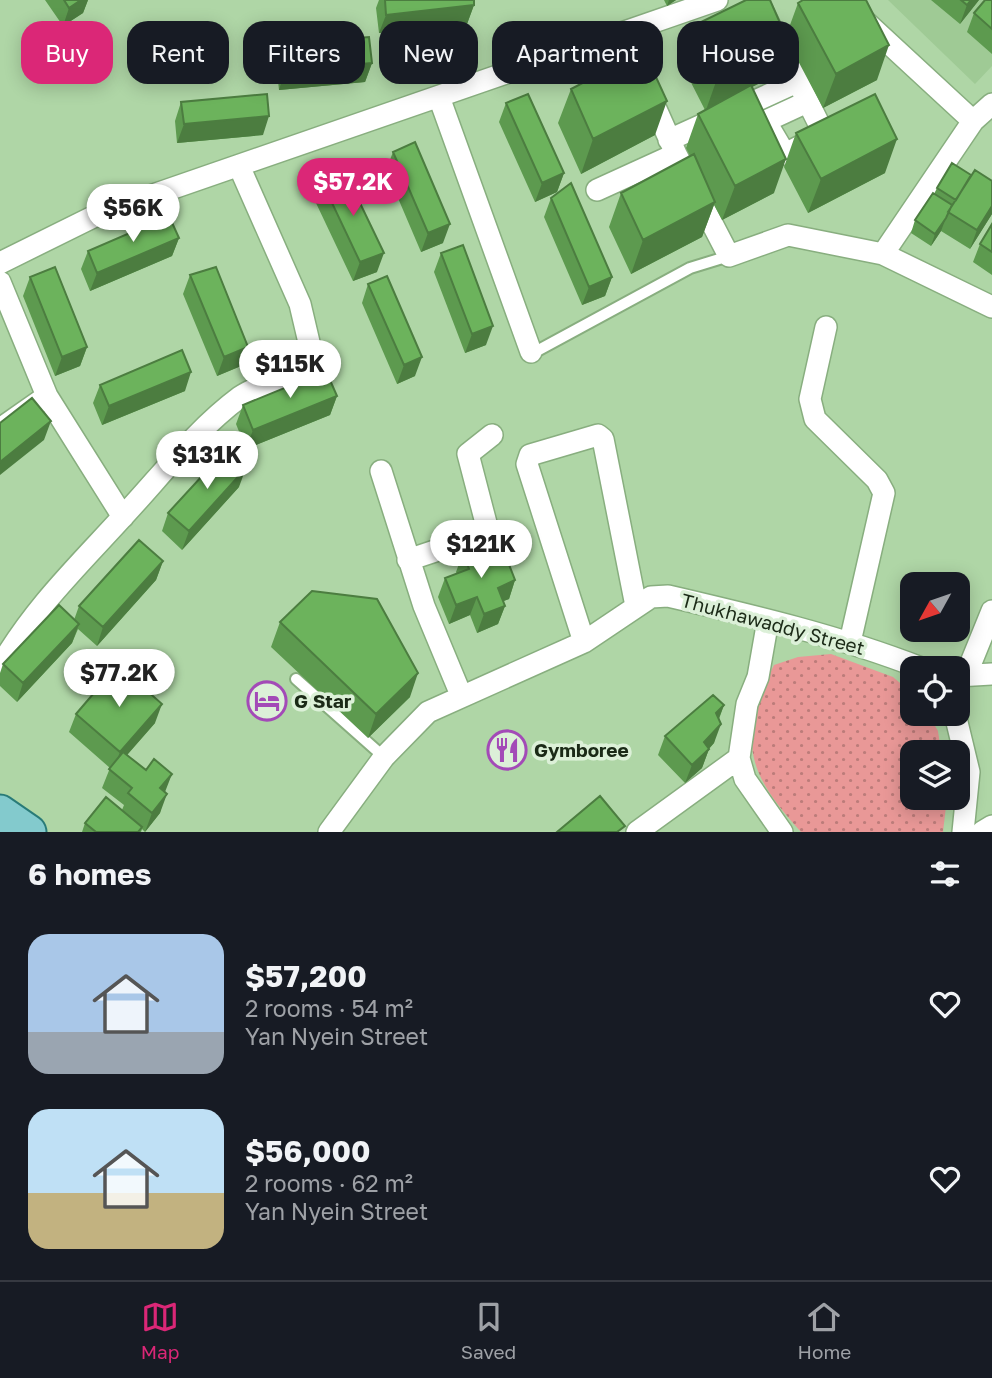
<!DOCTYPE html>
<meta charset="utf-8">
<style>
:root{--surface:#171b24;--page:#20242c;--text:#f1f3f6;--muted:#9ea1a6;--line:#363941;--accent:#db2777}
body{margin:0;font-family:"Golos Text",sans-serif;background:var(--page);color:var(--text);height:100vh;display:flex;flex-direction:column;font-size:26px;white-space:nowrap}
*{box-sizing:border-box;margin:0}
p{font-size:23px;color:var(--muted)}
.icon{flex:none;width:38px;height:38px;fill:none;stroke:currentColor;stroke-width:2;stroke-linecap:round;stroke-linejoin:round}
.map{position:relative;height:832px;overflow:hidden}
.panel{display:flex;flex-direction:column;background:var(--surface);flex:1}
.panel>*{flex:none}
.guide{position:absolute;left:21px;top:21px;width:950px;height:63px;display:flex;gap:14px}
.needle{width:46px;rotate:230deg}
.buttons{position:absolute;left:900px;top:572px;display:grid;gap:14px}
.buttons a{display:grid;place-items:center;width:70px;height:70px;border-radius:14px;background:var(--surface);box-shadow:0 4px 18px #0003;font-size:35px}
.price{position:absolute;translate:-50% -60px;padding:0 16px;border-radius:24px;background:#fff;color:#222;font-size:23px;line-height:46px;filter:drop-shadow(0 2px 4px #0008)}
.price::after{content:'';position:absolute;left:50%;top:42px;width:21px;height:16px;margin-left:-10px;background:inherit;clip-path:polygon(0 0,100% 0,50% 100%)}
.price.selected{background:var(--accent);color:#fff}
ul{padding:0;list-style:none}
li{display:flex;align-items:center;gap:21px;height:175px;padding:0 28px}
li span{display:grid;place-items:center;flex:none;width:196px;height:140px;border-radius:21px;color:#555}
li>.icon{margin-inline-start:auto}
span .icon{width:84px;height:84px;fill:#fffc;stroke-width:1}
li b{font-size:30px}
h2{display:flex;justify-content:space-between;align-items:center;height:84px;padding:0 28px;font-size:30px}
.pill{padding:0 24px;border-radius:21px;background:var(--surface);box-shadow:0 4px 18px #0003;font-size:24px;line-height:63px}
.pill.selected{background:var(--accent);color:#fff}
.tab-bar{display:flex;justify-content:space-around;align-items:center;height:98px;border-top:2px solid var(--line);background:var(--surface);font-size:19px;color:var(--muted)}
.tab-bar a{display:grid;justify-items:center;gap:4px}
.tab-bar .selected{color:var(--accent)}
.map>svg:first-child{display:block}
.built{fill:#9fca95}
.grass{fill:url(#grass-dots)}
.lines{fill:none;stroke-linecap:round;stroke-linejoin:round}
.lane-casing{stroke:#88ae7f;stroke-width:14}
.street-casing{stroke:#88ae7f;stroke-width:24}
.primary-casing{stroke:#297b78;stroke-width:37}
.lane{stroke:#fff;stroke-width:10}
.street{stroke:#fff;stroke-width:21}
.primary{stroke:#83cacd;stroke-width:33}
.wall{fill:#5d9a4f}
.shaded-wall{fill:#4c7d40}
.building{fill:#6cb35c;stroke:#4c7d40;stroke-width:2}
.labels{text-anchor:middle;stroke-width:7;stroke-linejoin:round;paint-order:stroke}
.street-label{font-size:19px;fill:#1b2a17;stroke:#dcf0d8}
.poi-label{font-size:19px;font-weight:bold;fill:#1b2a17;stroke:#dcf0d8;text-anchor:start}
</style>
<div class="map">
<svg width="992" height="832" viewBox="0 0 992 832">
<defs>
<pattern id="grass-dots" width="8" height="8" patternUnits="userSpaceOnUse" patternTransform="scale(1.75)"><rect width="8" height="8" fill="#e99897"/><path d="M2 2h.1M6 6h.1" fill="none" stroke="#bc7c7a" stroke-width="1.8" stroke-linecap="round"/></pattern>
</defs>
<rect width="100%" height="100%" fill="#afd6a6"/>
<path class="built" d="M888,0H992V66L975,84Z"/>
<path class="grass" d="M831,654L893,677L912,693V714H928L938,731L941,752H912V798H947L943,832H801C746,772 737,739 774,665L798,657Z"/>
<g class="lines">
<g class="lane-casing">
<path id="lane" d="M531,352H535L690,268L729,256
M296,679L384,757"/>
</g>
<g class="street-casing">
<path id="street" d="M757,0L824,134L785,154L769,127
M842,0L973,121
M439,97L531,352
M766,121L807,102
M669,140L797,82
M676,154L729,256L788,235L883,254L992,307
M597,190L676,154L623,35
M883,254L973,121L992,104
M0,263L101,213L717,0
M0,282L47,396L0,429
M826,327L810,399L815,419L877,480L884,493L850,642
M47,396L123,517
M381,471L424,606L461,695
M408,560L477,537L486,523L468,454L492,435
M768,620L758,677L747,704L739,758L745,779L782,832
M584,642L527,464L530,455L598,435L603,439L636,606
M0,667C34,607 82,562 128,511C163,473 197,429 240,397C262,381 296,380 312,355L300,304L239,166
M966,675L992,611
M957,676L992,674
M955,714L969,772L963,832
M329,832L384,757L428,712L584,642L651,597L668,596C754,616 839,636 921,668
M637,832L739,758
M982,832L992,826"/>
</g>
<g class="primary-casing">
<path id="primary" d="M0,812L29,832"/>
</g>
<use href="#lane" class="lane"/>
<use href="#street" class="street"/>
<use href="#primary" class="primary"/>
</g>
<path class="wall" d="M45,0H88L83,13L63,26Z
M379,0H474V5L467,24L379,33L376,8Z
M664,0H676L667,6Z
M931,0H979L960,24Z
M992,0V54L967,32L974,13Z
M798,3L877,80L823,108L788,42L776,75L752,87L774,193L722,220L714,205L702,237L631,274L609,227L621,193L690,156L686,148L698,114L705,110L680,61L693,26L786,36Z
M283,44L372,63L365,82L279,90L276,63Z
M571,89L655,135L581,174L558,123Z
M181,102L263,135L177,143L175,121Z
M506,103L564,173L557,192L535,202L499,122Z
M796,133L885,173L808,213L784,167Z
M393,152L443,243L421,252L386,170Z
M971,175L992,181V214L970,249L941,231L931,246L911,233L915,220L934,194L937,188Z
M323,184L377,272L353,281L316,203Z
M551,198L612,277L605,296L582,305L544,217Z
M992,224V275L973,262L980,244Z
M179,238L172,256L90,291L81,269L88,251Z
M441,253L486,345L465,353L434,272Z
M190,275L248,347L241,366L217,376L183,294Z
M30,277L87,347L80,366L55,376L23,296Z
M368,284L415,376L397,384L362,303Z
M100,385L185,391L102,425L93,403Z
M337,396L330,415L246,449L236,424L243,405Z
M239,487L182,550L162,531L168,513Z
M463,553L493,562L515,580L509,599L503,601L505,606L498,624L477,633L470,615L449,624L438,597L445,578L457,574L456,572Z
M163,561L156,580L97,646L78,629L72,643L17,702L0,686V673L3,664L74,620L79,606Z
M280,622L410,697L368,738L271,647Z
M724,705L719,719L714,743L709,749L702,768L685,783L658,755L665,736Z
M76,714L155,723L127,755L165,792L160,813L145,832L142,829L141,832H82L85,823L122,810L124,805L102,788L110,768L69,732Z"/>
<path class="shaded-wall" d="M81,0H88L83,13L63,26L69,8Z
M669,0H676L667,6Z
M971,0H979L960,24L967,5Z
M474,5L467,24L379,33L386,15Z
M788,41L776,75L706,110L718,76Z
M889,45L877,80L823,108L836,74Z
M372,63L365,82L279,90L285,71Z
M667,101L655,135L581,174L593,139Z
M269,116L263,135L177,143L184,124Z
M897,139L885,173L808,213L821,179Z
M786,159L774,193L722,220L735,186Z
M564,173L557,192L535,202L542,183Z
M715,202L702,237L631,274L643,240Z
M992,206V214L970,249L977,230Z
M946,218L941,231L931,246L935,234Z
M450,224L443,243L421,252L428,233Z
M179,238L172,256L90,291L97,273Z
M384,253L377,272L353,281L360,262Z
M612,277L605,296L582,305L589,287Z
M493,326L486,345L465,353L472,334Z
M87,347L80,366L55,376L62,357Z
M248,347L241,366L217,376L224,357Z
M422,357L415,376L397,384L404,365Z
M191,372L185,391L102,425L109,406Z
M337,396L330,415L246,449L253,430Z
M51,421L44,440L0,475V462Z
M246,468L239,487L182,550L189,531Z
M163,561L156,580L97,646L103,627Z
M515,580L509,599L491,606L498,588Z
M477,597L470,615L449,624L456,605Z
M505,606L498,624L477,633L484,614Z
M79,624L72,643L17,702L23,683Z
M418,673L410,697L368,738L376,714Z
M162,704L155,723L113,771L120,752Z
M724,705L717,723L716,713Z
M721,724L714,743L702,756L709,749L702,768L685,783L692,765L704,742Z
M172,774L165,792L160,788Z
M167,794L160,813L145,832L152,813Z"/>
<path class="building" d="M64,0H81L69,8Z
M385,0H474V5L386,15Z
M746,0H770L788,41L718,76L693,26Z
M803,0H866L889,45L836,74L798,3Z
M961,0H971L967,5Z
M985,0H992V29L974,13Z
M369,37L372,63L285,71L283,44Z
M644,51L667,101L593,139L571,89Z
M751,85L786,159L735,186L698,114Z
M267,94L269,116L184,124L181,102Z
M528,94L564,173L542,183L506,103Z
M875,94L897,139L821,179L796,133Z
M415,142L450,224L428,233L393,152Z
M694,154L715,202L643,240L621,193Z
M952,163L971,175L956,200L937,188Z
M975,170L992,181V206L977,230L948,212Z
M346,174L384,253L360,262L323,184Z
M571,183L612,277L589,287L551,198Z
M933,193L952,205L946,218L935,234L915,220Z
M169,216L179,238L97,273L88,251Z
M992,224V252L980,244Z
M463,245L493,326L472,334L441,253Z
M55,267L87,347L62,357L30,277Z
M216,267L248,347L224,357L190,275Z
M387,276L422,357L404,365L368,284Z
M182,350L191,372L109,406L100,385Z
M326,371L337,396L253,430L243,405Z
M32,398L51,421L0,462V423Z
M226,450L246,468L189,531L168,513Z
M139,540L163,561L103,627L79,606Z
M486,544L493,562L506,557L515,580L498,588L505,606L484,614L477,597L456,605L445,578L469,569L463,553Z
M312,591L377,599L418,673L376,714L280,622Z
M59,605L79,624L23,683L3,664Z
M118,665L162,704L120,752L76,714Z
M713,695L724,705L716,713L721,724L704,742L709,749L692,765L665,736Z
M123,752L146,770L154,759L172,774L160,788L167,794L152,813L128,793L132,788L109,769Z
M600,796L625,826L617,832H557Z
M106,797L142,827L138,832H96L85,823Z"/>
<defs>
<g id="hotel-ring" transform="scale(2.0125)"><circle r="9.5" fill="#dcf0d8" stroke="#a34ab7" stroke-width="1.5"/><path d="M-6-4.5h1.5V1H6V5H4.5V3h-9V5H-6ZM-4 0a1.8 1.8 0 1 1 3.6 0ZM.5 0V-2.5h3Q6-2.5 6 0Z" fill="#a34ab7"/></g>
<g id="restaurant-ring" transform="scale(2.0125)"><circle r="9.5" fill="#dcf0d8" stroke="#a34ab7" stroke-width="1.5"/><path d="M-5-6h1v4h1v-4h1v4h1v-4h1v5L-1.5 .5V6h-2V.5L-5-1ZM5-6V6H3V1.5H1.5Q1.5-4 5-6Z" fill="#a34ab7"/></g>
</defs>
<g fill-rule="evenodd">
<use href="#hotel-ring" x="267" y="701"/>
<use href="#restaurant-ring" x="507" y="750"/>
</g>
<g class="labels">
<g class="street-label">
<text transform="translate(773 624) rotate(15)" y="7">Thukhawaddy Street</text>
</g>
<g class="poi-label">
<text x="294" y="708">G Star</text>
<text x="534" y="757">Gymboree</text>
</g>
</g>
</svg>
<div class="buttons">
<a><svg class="needle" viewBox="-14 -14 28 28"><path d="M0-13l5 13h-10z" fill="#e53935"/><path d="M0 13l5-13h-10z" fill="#9ea1a6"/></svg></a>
<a><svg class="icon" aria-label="locate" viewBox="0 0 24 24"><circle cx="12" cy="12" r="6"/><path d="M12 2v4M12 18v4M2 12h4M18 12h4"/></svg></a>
<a><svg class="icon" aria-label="layers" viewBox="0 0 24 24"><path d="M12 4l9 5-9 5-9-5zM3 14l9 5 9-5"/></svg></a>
</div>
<b class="price selected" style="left:353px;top:218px">$57.2K</b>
<b class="price" style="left:133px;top:244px">$56K</b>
<b class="price" style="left:290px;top:400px">$115K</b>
<b class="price" style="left:207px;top:491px">$131K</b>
<b class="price" style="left:481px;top:580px">$121K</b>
<b class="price" style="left:119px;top:709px">$77.2K</b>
<div class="guide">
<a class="pill selected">Buy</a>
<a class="pill">Rent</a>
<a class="pill">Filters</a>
<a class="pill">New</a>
<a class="pill">Apartment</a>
<a class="pill">House</a>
</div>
</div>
<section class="panel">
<h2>6 homes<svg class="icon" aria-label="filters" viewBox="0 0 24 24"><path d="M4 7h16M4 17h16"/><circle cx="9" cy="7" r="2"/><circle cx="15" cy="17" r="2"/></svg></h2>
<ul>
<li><span style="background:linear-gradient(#a9c7e8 70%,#9aa5b1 0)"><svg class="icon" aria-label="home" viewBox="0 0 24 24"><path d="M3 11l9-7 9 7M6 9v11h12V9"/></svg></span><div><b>$57,200</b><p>2 rooms · 54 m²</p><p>Yan Nyein Street</p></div><svg class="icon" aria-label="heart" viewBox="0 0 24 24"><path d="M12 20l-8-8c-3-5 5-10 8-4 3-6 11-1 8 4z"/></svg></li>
<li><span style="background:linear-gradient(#bfe0f5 60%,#c2b280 0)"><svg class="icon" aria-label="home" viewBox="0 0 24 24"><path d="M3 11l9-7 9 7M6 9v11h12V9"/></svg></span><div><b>$56,000</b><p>2 rooms · 62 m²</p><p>Yan Nyein Street</p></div><svg class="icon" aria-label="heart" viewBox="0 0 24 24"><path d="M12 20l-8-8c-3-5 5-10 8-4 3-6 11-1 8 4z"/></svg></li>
</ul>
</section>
<nav class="tab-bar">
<a class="selected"><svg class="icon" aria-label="map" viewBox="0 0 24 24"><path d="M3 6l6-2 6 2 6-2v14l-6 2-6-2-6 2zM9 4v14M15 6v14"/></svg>Map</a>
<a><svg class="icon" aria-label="saved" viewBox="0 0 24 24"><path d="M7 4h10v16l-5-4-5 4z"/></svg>Saved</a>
<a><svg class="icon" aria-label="home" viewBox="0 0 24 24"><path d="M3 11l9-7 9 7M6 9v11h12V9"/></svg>Home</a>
</nav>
